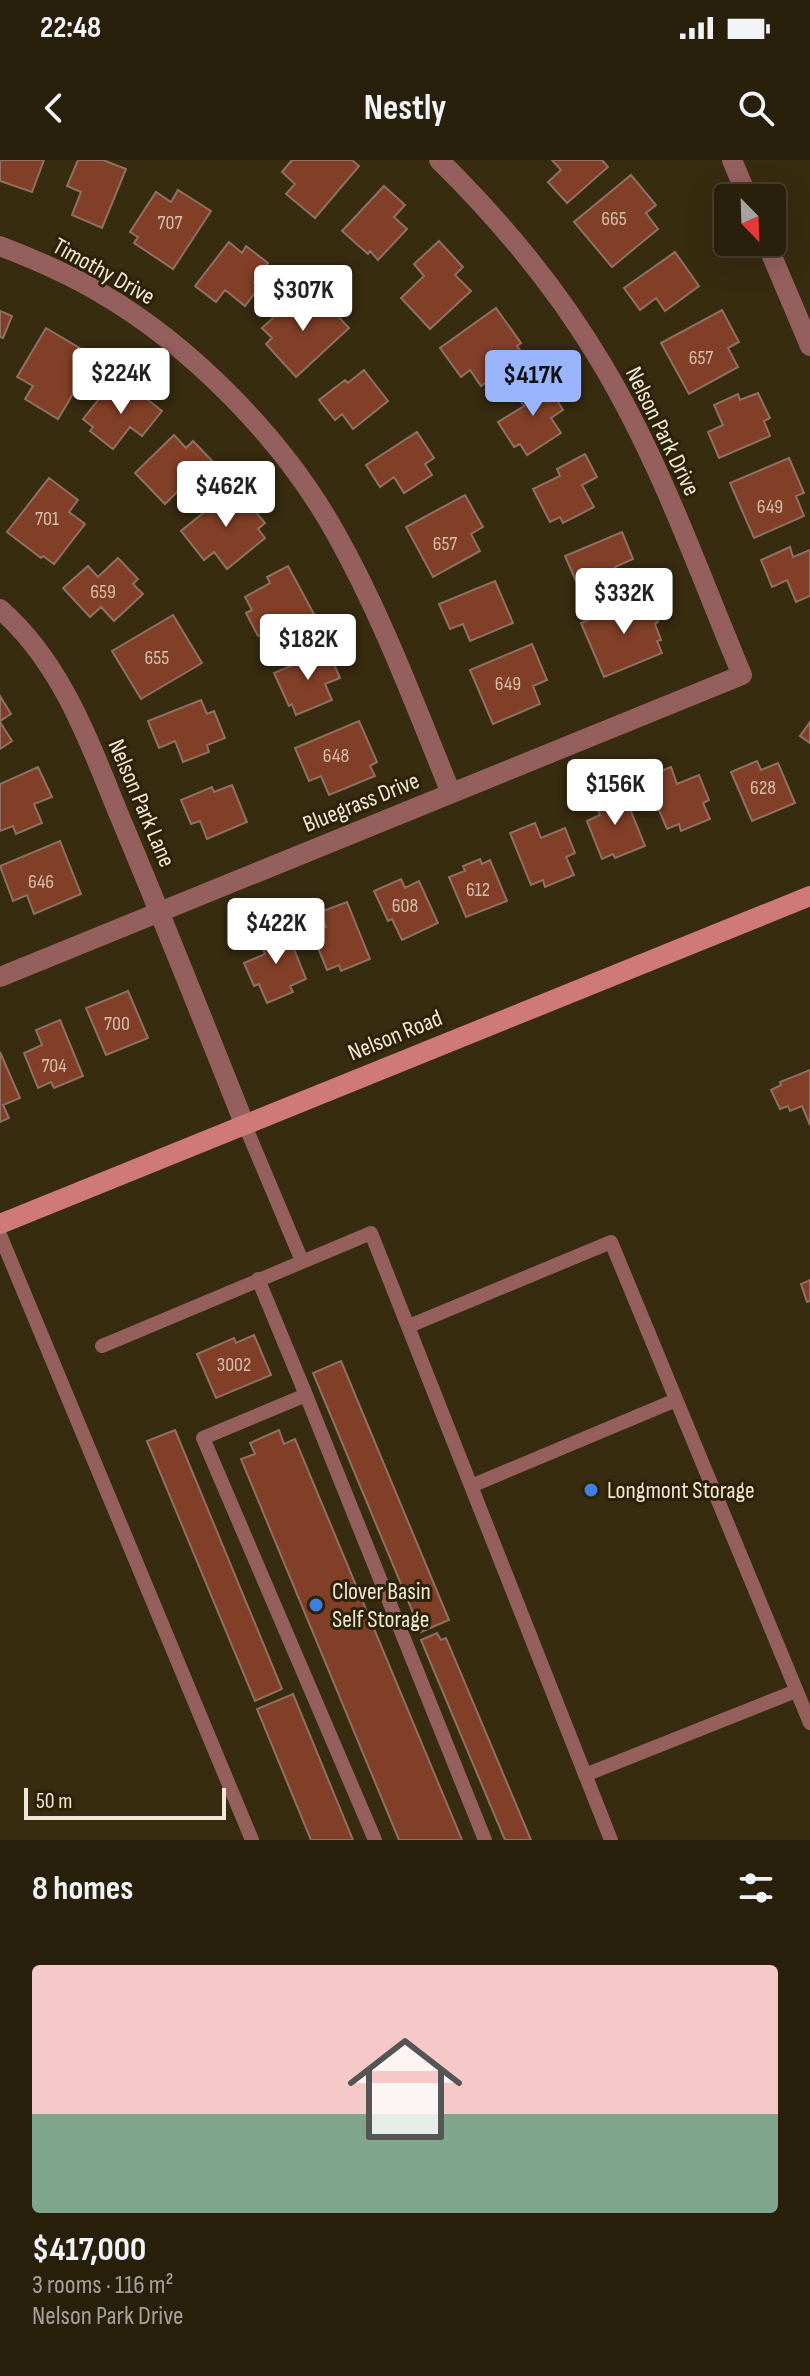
<!DOCTYPE html>
<meta charset="utf-8">
<style>
:root{--surface:#29200c;--page:#352d1a;--text:#f1f3f6;--muted:#a5a39d;--line:#453e2d;--accent:#9ab5fd}
body{margin:0;font-family:"Sofia Sans Condensed",sans-serif;background:var(--page);color:var(--text);height:100vh;display:flex;flex-direction:column;font-size:30px;white-space:nowrap}
*{box-sizing:border-box;margin:0}
p{font-size:26px;color:var(--muted)}
.icon{flex:none;width:44px;height:44px;fill:none;stroke:currentColor;stroke-width:2;stroke-linecap:round;stroke-linejoin:round}
.map{position:relative;height:1680px;overflow:hidden}
.panel{display:flex;flex-direction:column;background:var(--surface);flex:1}
.panel>*{flex:none}
.needle{width:52px;rotate:157deg}
.buttons{position:absolute;left:714px;top:24px;display:grid;gap:16px}
.buttons a{display:grid;place-items:center;width:72px;height:72px;border-radius:8px;background:var(--surface);box-shadow:0 8px 32px #0002,0 0 0 2px var(--line);font-size:40px}
.scale{position:absolute;left:24px;bottom:20px;width:202px;box-sizing:border-box;padding-left:8px;border:4px solid #f0e9d9;border-top:0;font-size:22px;line-height:28px;white-space:nowrap;color:#f0e9d9;-webkit-text-stroke:6px #2d2106;paint-order:stroke}
.price{position:absolute;translate:-50% -68px;padding:0 18px;border-radius:8px;background:#fff;color:#222;font-size:26px;line-height:52px;filter:drop-shadow(0 2px 4px #0008)}
.price::after{content:'';position:absolute;left:50%;top:48px;width:24px;height:18px;margin-left:-12px;background:inherit;clip-path:polygon(0 0,100% 0,50% 100%)}
.price.on{background:var(--accent);color:#111}
ul{padding:0;list-style:none}
li{display:grid;align-content:center;gap:16px;height:424px;padding:0 32px}
li span{display:grid;place-items:center;height:248px;border-radius:8px;color:#555}
li>.icon{margin-inline-start:auto}
span .icon{width:144px;height:144px;fill:#fffc;stroke-width:1}
li b{font-size:34px}
h2{display:flex;justify-content:space-between;align-items:center;height:96px;padding:0 32px;font-size:34px}
.status{display:flex;justify-content:space-between;align-items:center;height:56px;padding:0 40px;background:var(--surface);direction:ltr}
.status svg{height:22px;fill:currentColor}
header{display:flex;justify-content:space-between;align-items:center;height:104px;padding:0 32px;background:var(--surface);font-size:36px;font-weight:700}
.map>svg:first-child{display:block}
.building{fill:#823f27;stroke:#907064;stroke-width:2}
.lines{fill:none;stroke-linecap:round;stroke-linejoin:round}
.lane{stroke:#955f5e;stroke-width:14}
.street{stroke:#955f5e;stroke-width:20}
.secondary{stroke:#cf7978;stroke-width:20}
.shop-dot{fill:#3f7fe0;stroke:#2d2106;stroke-width:3}
.labels{text-anchor:middle;stroke-width:6;stroke-linejoin:round;paint-order:stroke}
.number-label{font-size:20px;fill:#d4beac}
.street-label{font-size:24px;fill:#f0e9d9;stroke:#2d2106}
.poi-label{font-size:24px;fill:#f0e9d9;stroke:#2d2106;text-anchor:start}
</style>
<div class="status"><b>22:48</b><svg viewBox="0 0 49 12"><path d="M0 12V9h3v3zM5 12V6h3v6zM10 12V3h3v9zM15 12V0h3v12zM26 1h20v11H26zM47 4h2v5h-2z"/></svg></div>
<header><svg class="icon" aria-label="back" viewBox="0 0 24 24"><path d="M15 5l-7 7 7 7"/></svg>Nestly<svg class="icon" aria-label="search" viewBox="0 0 24 24"><circle cx="10" cy="10" r="6"/><path d="M15 15l6 6"/></svg></header>
<div class="map">
<svg width="810" height="1680" viewBox="0 0 810 1680">
<rect width="100%" height="100%" fill="#372b10"/>
<path class="building" d="M0,0H44L32,32L0,21Z
M78,0H103L126,9L102,68L72,55L81,32L67,26Z
M292,0H352L359,6L315,58L286,34L295,24L282,12Z
M552,0H602L608,7L567,43L548,22L561,10Z
M631,15L656,45L646,53L658,69L612,107L574,62Z
M384,26L405,45L394,57L407,69L378,100L370,91L368,94L342,71Z
M178,30L211,51L173,109L134,83L138,77L130,72L156,32L171,42Z
M439,81L463,107L455,115L471,131L430,169L401,138L424,116L414,104Z
M229,82L242,93L246,86L268,103L254,122L260,126L245,146L225,130L216,142L195,126Z
M675,92L699,126L665,151L656,138L640,150L624,128Z
M298,135L310,148L321,138L349,168L296,217L266,184L272,178L262,168Z
M496,148L521,183L517,186L524,196L481,226L470,210L461,217L440,188Z
M722,150L739,182L728,188L738,207L689,234L661,183Z
M0,151L12,156L3,178L0,177Z
M46,168L95,197L58,259L25,239L33,226L17,217Z
M364,210L388,241L353,269L342,254L335,260L319,240L345,220L348,223Z
M543,218L563,250L551,258L561,273L527,295L520,284L514,287L498,262L524,246L516,235Z
M130,226L162,251L142,276L130,267L113,289L90,271L93,267L83,259L107,229L120,239Z
M758,233L770,258L764,261L770,276L719,298L708,272L723,265L714,245L738,234L740,240Z
M417,272L434,298L425,304L432,315L404,333L394,317L380,327L366,305Z
M174,275L186,288L193,281L220,309L200,328L191,318L165,344L135,313Z
M585,294L597,317L582,325L594,347L563,363L560,357L550,362L533,329L560,316L557,309Z
M789,298L804,333L796,336L804,356L754,378L730,323Z
M49,318L78,340L69,352L85,364L54,404L43,396L41,398L7,372Z
M235,327L265,363L258,369L265,378L227,409L214,392L204,400L181,371Z
M465,335L483,367L471,374L480,391L433,417L406,367Z
M622,372L633,399L615,407L621,421L583,437L565,396Z
M790,387L793,397L810,390V436L796,442L787,420L772,427L761,400Z
M118,398L138,419L133,424L143,434L114,461L101,447L90,457L63,428L88,406L98,417Z
M288,406L315,456L279,475L275,468L258,476L246,453L252,450L245,437L270,423L267,417Z
M495,421L513,463L470,481L463,464L450,469L439,444Z
M647,435L658,462L655,464L661,480L657,481L662,493L604,517L581,463Z
M173,455L202,503L141,539L112,491Z
M532,484L547,520L533,526L540,544L493,564L470,510Z
M328,490L340,518L325,524L332,540L296,555L292,544L289,546L274,513Z
M0,536L11,554L0,561Z
M201,540L207,554L214,551L225,578L207,585L209,592L183,602L175,581L159,588L148,561Z
M359,561L377,602L370,606L375,616L329,635L321,616L309,621L295,588Z
M0,562L12,581L0,589Z
M810,562V583L800,576Z
M757,601L761,610L778,603L795,643L752,661L731,612Z
M38,607L52,637L34,644L42,663L16,674L13,666L0,671V624Z
M671,607L677,624L699,615L709,640L703,643L710,659L681,671L679,664L667,669L645,617Z
M232,625L247,662L207,679L200,661L191,664L181,640L212,627L214,632Z
M622,629L645,686L615,698L613,694L602,699L587,661L600,655L594,640Z
M535,663L541,678L565,668L575,693L566,697L574,715L545,727L543,720L531,725L510,673Z
M60,681L81,734L34,754L27,735L13,741L0,706Z
M480,699L482,704L490,700L507,741L466,757L449,717L465,711L463,706Z
M401,719L405,728L419,721L438,763L402,780L392,759L388,761L374,731Z
M347,742L370,799L341,811L339,805L327,810L312,773L326,767L320,752Z
M285,767L306,819L290,826L293,832L267,843L259,824L254,826L244,803L265,794L259,778Z
M128,831L148,878L106,895L86,848Z
M60,860L83,916L54,928L51,922L38,928L24,893L42,885L36,870Z
M0,892L20,938L3,945L9,958L0,962Z
M810,910V965L802,946L790,951L788,946L780,949L771,930L781,925L780,922Z
M810,1120V1141L807,1142L801,1124Z
M254,1175L271,1215L216,1238L197,1194L234,1178L236,1183Z
M341,1201L449,1460L421,1472L313,1213Z
M175,1270L282,1529L255,1541L147,1281Z
M279,1270L284,1284L295,1279L462,1680H399L241,1299L255,1294L250,1283Z
M437,1473L441,1480L446,1478L531,1680H505L421,1480Z
M293,1534L353,1680H311L257,1549Z"/>
<g class="lines">
<path class="lane" d="M244,963L302,1101
M0,1075L252,1680
M258,1119L306,1235
M409,1166L611,1082L810,1563
M102,1186L371,1073L611,1680
M471,1326L676,1240
M585,1615L796,1531
M375,1680L203,1278L306,1235L485,1680"/>
<path class="street" d="M732,0L748,38
M766,82L810,186
M0,86C34,99 68,114 99,132C192,186 283,279 335,372C382,455 415,545 451,633
M0,449C66,507 92,591 125,669C166,767 205,865 244,963
M0,817L742,515C698,410 660,301 602,204C557,128 501,61 439,0"/>
<path class="secondary" d="M0,1064L810,736"/>
</g>
<g class="shop-dot">
<circle cx="591" cy="1330" r="8"/>
<circle cx="316" cy="1445" r="8"/>
</g>
<g class="labels">
<g class="number-label">
<text x="614" y="65">665</text>
<text x="170" y="69">707</text>
<text x="701" y="204">657</text>
<text x="770" y="353">649</text>
<text x="47" y="365">701</text>
<text x="445" y="390">657</text>
<text x="103" y="438">659</text>
<text x="157" y="504">655</text>
<text x="508" y="530">649</text>
<text x="336" y="602">648</text>
<text x="763" y="634">628</text>
<text x="41" y="728">646</text>
<text x="478" y="736">612</text>
<text x="405" y="752">608</text>
<text x="117" y="870">700</text>
<text x="54" y="912">704</text>
<text x="234" y="1211">3002</text>
</g>
<g class="street-label">
<text transform="translate(104 111) rotate(29)" y="8">Timothy Drive</text>
<text transform="translate(663 271) rotate(64)" y="8">Nelson Park Drive</text>
<text transform="translate(361 642) rotate(-22)" y="8">Bluegrass Drive</text>
<text transform="translate(142 643) rotate(67)" y="8">Nelson Park Lane</text>
<text transform="translate(395 875) rotate(-22)" y="8">Nelson Road</text>
</g>
<g class="poi-label">
<text x="607" y="1338">Longmont Storage</text>
<text x="332" y="1439">Clover Basin<tspan x="332" dy="28">Self Storage</tspan></text>
</g>
</g>
</svg>
<div class="buttons">
<a><svg class="needle" viewBox="-14 -14 28 28"><path d="M0-13l5 13h-10z" fill="#e53935"/><path d="M0 13l5-13h-10z" fill="#a5a39d"/></svg></a>
</div>
<div class="scale">50 m</div>
<b class="price" style="left:303px;top:173px">$307K</b>
<b class="price" style="left:121px;top:256px">$224K</b>
<b class="price on" style="left:533px;top:258px">$417K</b>
<b class="price" style="left:226px;top:369px">$462K</b>
<b class="price" style="left:624px;top:476px">$332K</b>
<b class="price" style="left:308px;top:522px">$182K</b>
<b class="price" style="left:615px;top:667px">$156K</b>
<b class="price" style="left:276px;top:806px">$422K</b>
</div>
<section class="panel">
<h2>8 homes<svg class="icon" aria-label="filters" viewBox="0 0 24 24"><path d="M4 7h16M4 17h16"/><circle cx="9" cy="7" r="2"/><circle cx="15" cy="17" r="2"/></svg></h2>
<ul>
<li><span style="background:linear-gradient(#f6c9c9 60%,#7fa58c 0)"><svg class="icon" aria-label="home" viewBox="0 0 24 24"><path d="M3 11l9-7 9 7M6 9v11h12V9"/></svg></span><div><b>$417,000</b><p>3 rooms · 116 m²</p><p>Nelson Park Drive</p></div></li>
</ul>
</section>
